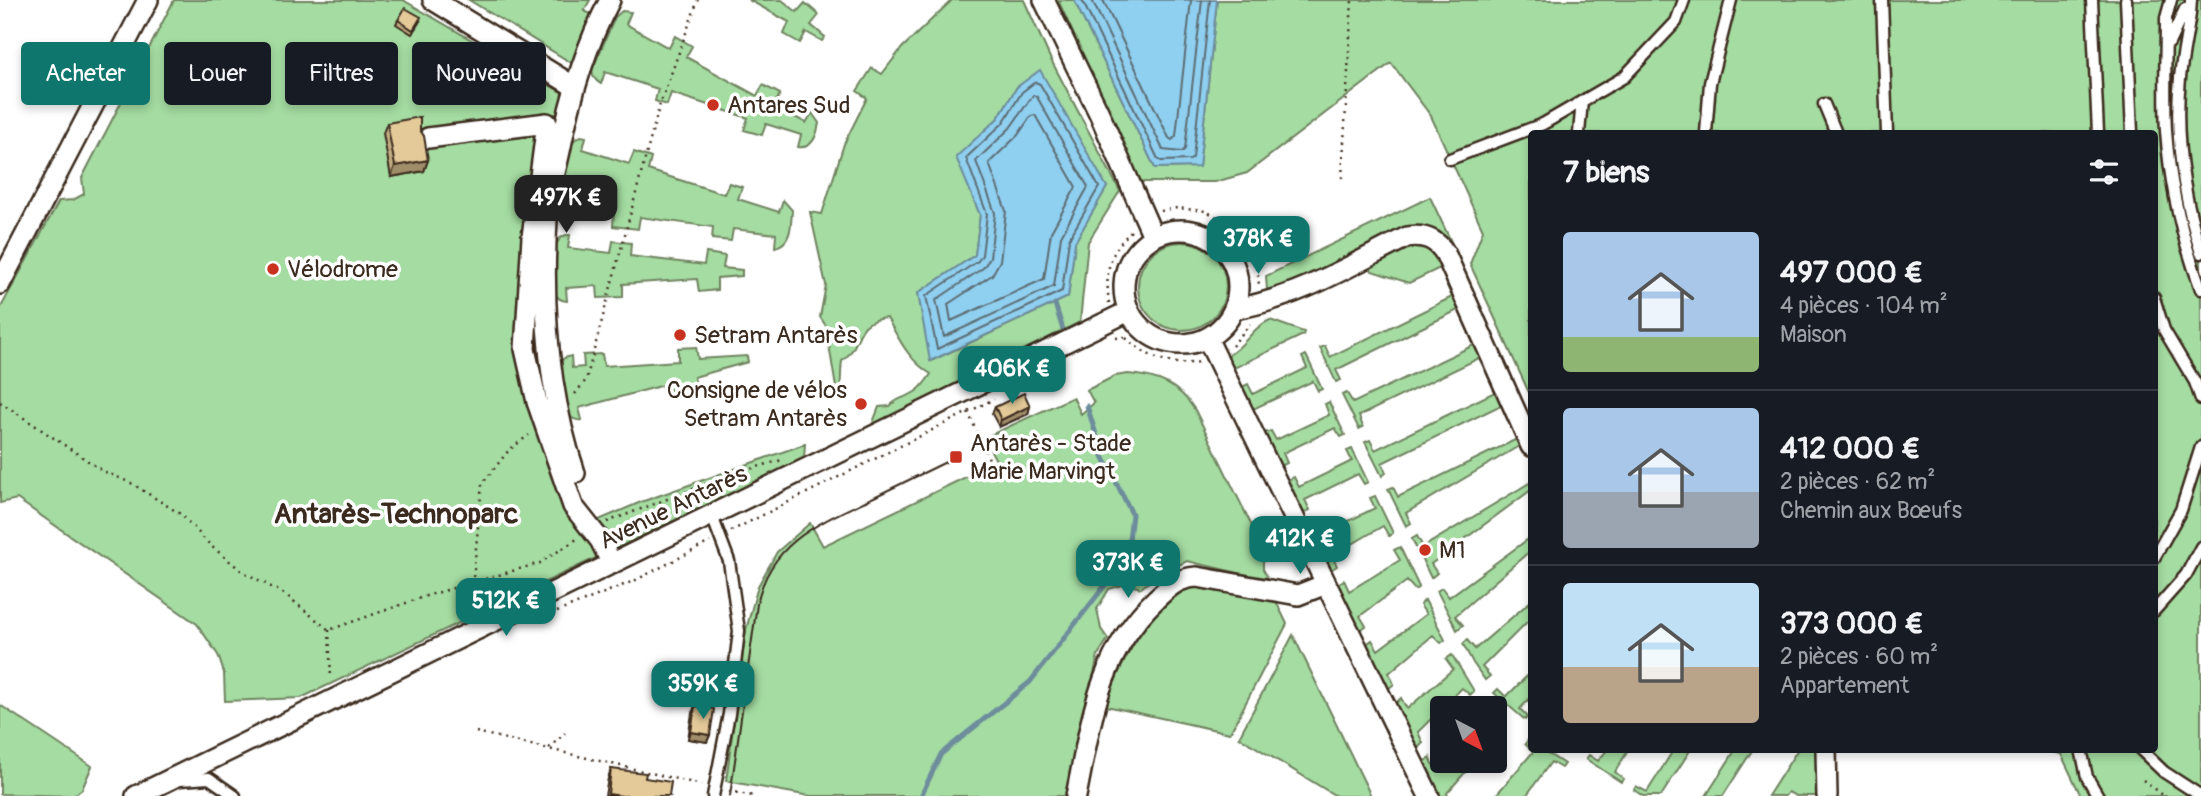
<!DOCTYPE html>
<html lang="fr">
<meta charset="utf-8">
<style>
:root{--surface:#171b24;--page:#20242c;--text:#f1f3f6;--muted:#9ea1a6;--line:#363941;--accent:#0f766e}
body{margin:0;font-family:Pangolin,sans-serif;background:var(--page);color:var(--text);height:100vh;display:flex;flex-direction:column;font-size:26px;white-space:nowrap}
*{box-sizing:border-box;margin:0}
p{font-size:23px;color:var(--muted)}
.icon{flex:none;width:38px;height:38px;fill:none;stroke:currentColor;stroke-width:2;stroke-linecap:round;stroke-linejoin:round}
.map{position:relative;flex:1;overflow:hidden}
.details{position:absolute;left:1528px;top:130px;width:630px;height:623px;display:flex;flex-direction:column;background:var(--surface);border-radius:7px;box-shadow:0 4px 10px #0003}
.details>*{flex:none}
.banner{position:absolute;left:21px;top:42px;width:665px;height:63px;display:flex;gap:14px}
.needle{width:46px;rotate:139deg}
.tools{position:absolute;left:1430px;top:696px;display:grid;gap:14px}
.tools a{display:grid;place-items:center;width:77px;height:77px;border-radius:7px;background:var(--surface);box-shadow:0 4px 10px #0003;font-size:35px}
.price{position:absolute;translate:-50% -60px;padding:0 16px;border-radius:14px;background:var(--accent);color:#fff;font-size:23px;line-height:46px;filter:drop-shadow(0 2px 4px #0008)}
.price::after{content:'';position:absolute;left:50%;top:42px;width:21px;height:16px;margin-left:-10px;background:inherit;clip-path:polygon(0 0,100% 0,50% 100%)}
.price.on{background:#222;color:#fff}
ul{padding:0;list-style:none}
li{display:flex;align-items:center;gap:21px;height:175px;padding:0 35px}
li+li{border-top:2px solid var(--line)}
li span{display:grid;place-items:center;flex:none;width:196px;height:140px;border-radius:7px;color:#555}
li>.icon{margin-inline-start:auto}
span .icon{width:84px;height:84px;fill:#fffc;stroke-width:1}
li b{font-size:30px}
h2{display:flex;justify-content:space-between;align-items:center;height:84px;padding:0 35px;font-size:30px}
.pill{padding:0 24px;border-radius:7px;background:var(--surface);box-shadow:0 4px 10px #0003;font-size:24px;line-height:63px}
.pill.on{background:var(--accent);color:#fff}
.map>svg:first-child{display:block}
.green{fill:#a4dca1;stroke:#708360;stroke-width:2;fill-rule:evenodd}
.water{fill:#8fcff0;stroke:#6d8d9c;stroke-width:2}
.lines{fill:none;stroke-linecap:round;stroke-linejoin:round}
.shore{stroke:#5d6c72;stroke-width:2}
.stream{stroke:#6d8d9c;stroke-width:5}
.service-casing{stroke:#3b2a1e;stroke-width:15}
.minor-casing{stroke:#3b2a1e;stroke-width:24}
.path{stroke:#3b2a1e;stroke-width:2.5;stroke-dasharray:2 5;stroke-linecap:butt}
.service{stroke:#fff;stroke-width:10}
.minor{stroke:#fff;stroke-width:19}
.tram{stroke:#3b2a1e;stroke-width:2}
.wall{fill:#c4ae84;stroke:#3b2a1e;stroke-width:2}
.shaded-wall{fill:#a08d6b;stroke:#3b2a1e;stroke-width:2}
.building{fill:#e4ca99;stroke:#3b2a1e;stroke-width:2}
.poi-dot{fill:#c8321e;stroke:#fff;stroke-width:2.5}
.labels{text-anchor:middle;stroke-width:7;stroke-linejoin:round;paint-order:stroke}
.poi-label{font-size:24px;fill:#3b2a1e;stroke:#fff;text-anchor:start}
.street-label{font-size:24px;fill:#3b2a1e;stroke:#fff}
.quarter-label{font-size:28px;font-weight:bold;fill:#3b2a1e;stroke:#fff}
</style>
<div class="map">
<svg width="2201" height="796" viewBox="0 0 2201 796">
<rect width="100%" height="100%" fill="#fff"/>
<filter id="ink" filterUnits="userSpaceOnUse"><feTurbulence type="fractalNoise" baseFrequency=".0143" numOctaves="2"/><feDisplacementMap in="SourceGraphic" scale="14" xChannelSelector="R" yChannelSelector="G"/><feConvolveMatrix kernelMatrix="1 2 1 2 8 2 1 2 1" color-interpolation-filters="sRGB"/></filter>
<g filter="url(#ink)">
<path class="green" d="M174,0H403L566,95L560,114H530L529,133L542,131L537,319L572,497L592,523L641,502L805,444L804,459L301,698L225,701L224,673L218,655L197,624L17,499L0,503V309L59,201L73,200L84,194L82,178Z
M469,0H590L584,11L596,16L575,65Z
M749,0H782L797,12L805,3L819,15L811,25L825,37L822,41L806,32L800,43L784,34L789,22Z
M952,0H1024L1050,58L1120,191L1088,242L1080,322L872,425L879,407L890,406C898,397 906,398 915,392C922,388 926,381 931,374C909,361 899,339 887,318C852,320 864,345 842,361C840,375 842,387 838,400L826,326L820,317L826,285L810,212L822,214L844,144L867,98L857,91L872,68L882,74L902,48ZM1017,87L1107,187L1075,242L1068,297L931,361L918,293L975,255L980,215L957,157L998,118Z
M1058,0H1074L1155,168L1199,167L1217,0H2201V796H2081L2061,754L2037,749H2154V133H1531V397L1470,264L1483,230L1431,116L1391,63L1247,173L1215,182H1141Z
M622,11L631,12L626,24L669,48L675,36L692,46L686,57L757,96L763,85L780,94L774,106L806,123L812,113L819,123C817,136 812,149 798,147L801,135L766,124L762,135L744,130L748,118L671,93L667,105L655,101L658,89L605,72L601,84C595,81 591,75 593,68L615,17Z
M581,136L586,137L583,149L629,164L634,152L651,158L648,170L724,194L729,183L742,187L738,199L779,212L783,200L792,210C791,224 792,244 775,247L776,234L733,229L731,241L712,239L713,227L640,217L638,229L613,226L614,213L572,208L570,220H567L559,210L571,142Z
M1430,197L1455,250L1441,235L1398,231L1279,291L1267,290L1266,276Z
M566,235H570L568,248L611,253L613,241L631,243L630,256L704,265L706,253L725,256L723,268L742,270V276L717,278V290L699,292L697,279L623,284V297L598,298L597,286L566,288L567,301C560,301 557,297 554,292L555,247L560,238Z
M1138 286a44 44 0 1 1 88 0a44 44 0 1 1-88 0Z
M1408,245L1429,246L1442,261L1438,269L1409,283L1372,271L1368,264Z
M1452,284L1462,308L1336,370L1341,380L1336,382L1320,348L1325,346L1330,357L1452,297L1447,286Z
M1270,320L1304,332L1303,335L1232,369L1227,356C1246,346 1251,328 1270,320Z
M1473,332L1489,366L1484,368L1479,358L1359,416L1363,427L1359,429L1342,395L1347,393L1353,403L1474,345L1469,334Z
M696,347L698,359L747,356L748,362L694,377L697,389L672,396L668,384L579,408L582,420C575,421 570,418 566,412L560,363L564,358L571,356L572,368L584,367L583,355L602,354L604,366L678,361V348Z
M1306,355L1322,389L1318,391L1313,381L1251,410L1240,388L1248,384L1253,394L1307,368L1302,357Z
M1128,374C1158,376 1179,385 1195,410L1268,559L1263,561V569L1269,580L1187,561L1163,572L1141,588L1126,584L1109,589L1097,609L1101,629L1108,639L1098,655L1068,796H810L726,781L746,630L758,586L777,552L810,523L823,546L997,462L984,438L1073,397L1081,414L1094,403L1087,390L1115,376Z
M1495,379L1510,413L1506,415L1501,405L1382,463L1386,473L1382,476L1365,442L1370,440L1375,450L1495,392L1491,381Z
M1329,402L1345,435L1341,437L1335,428L1283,453L1287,463L1279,467L1262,434L1271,431L1276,440L1329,415L1325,404Z
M1517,427L1529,453L1525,455L1519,446L1406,513L1411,523L1406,526L1388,489L1393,487L1398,497L1517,439L1512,429Z
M1352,449L1368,482L1364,484L1358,474L1305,500L1310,510L1301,514L1285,481L1294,477L1299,487L1352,461L1347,451Z
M1531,482V490L1431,564L1437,573L1431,578L1412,539L1417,536L1423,547Z
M1375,496L1393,533L1389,536L1383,526L1332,556L1337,566L1329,571L1308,529L1317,524L1322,534L1375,508L1370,498Z
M1531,537V550L1455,616L1463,625L1457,630L1437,591L1442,588L1449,597Z
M1400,547L1419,587L1415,590L1407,581L1360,616L1366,626L1358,631L1336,585L1344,580L1349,591L1400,560L1394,550Z
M1202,585L1276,601L1287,624L1230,733L1106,706C1121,660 1142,623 1179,592L1185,587Z
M1425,600L1445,640L1441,643L1433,635L1389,673L1394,684L1387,690L1365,645L1372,640L1378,650L1426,614L1420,605Z
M1531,601V618L1482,667L1490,676L1485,680L1473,663L1463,644L1467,640L1475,649Z
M1293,635L1371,796H1336L1239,737Z
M1452,655L1474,691L1470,695L1462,688L1418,732L1423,743L1416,750L1394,705L1401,698L1407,709L1453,669L1446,659Z
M1531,672V697L1520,709L1528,717L1525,720L1494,693L1498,689L1506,697Z
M0,705L92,766L82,789L73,796L0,794Z
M1528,740L1531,743V749H1541L1564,764L1561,768L1551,762L1526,796H1495L1533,752L1525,744Z
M1608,749H1629L1615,772L1624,779L1621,782L1586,759L1589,755L1598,761Z
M1674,749H1691L1661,796H1643L1634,790L1636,786L1647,792Z
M1736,749H1753L1723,796H1706Z
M1798,749H1819L1818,796H1796L1788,792L1785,796H1768Z
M1430,757L1435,768L1442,761H1475L1447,793L1448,796H1438L1423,764Z"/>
<path class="water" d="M1074,0H1217L1199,167L1155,168Z
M1040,70L1107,187L1075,242L1068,297L930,361L918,293L975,255L980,215L956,157L998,118L1017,87Z"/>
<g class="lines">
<path class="shore" d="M1082,0L1158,159L1161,161L1190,160L1193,158L1210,0
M1092,0L1163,150L1182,152L1185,149L1202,0
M1103,0L1169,138L1172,140L1176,136L1191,0
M1035,82L1040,84L1099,187L1069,239L1062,291L937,349L926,296L978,261L982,255L987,214L966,158L1003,123L1022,92Z
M1033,95L1037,97L1088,187L1061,236L1054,286L944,337L936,300L983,268L990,258L995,213L976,161L1010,128Z
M1035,115L1076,187L1051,232L1044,279L951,321L948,304L992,275L1000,261L1006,211L989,163L1018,135L1031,116Z"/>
<path class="stream" d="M1055,304L1064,333
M921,796L941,754L1030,682L1127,557L1132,514L1103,456L1087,406"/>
<g class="service-casing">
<path id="service" d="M1882,0L1887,133
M2092,0L2098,133
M2126,0L2132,133
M2171,0L2166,18C2166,55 2164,94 2166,131C2170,186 2182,238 2201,289
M2190,14L2191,0
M2169,43L2185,9L2190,14C2187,35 2182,57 2180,78C2174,136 2184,198 2201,253
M1824,104L1836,133
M1579,133L1582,101
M1706,133L1710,83L1731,0
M1450,159L1543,124L1624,77L1676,22L1684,0
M2154,298L2164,330L2195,382L2201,399
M712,516L729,561L739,631L729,714L713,796
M2154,558L2181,510L2201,447
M2154,611L2186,575L2201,547
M2081,749L2087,777L2098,796
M2140,749L2164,772L2201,796
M180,780L209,778L235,796"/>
</g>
<g class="minor-casing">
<path id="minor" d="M433,0L575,87
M1044,0L1099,113L1153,236
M428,138L547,123L532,237L525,349L537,402L573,506L600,540L612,564
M1124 287a57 57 0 1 1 114 0a57 57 0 1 1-114 0Z
M0,284L148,0
M1234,309C1296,299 1351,265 1407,237C1424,234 1436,239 1445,253L1531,446
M1207,338L1429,796
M575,473C547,391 542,305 547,220C548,197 555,174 560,151C570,99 585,47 610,0
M1826,749L1827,796
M136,796L1129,311
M1076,796C1091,723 1098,654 1156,599C1169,587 1178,578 1197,577L1298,595L1326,584"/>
</g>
<path class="path" d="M1342,178L1352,0
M1161,211L1177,208L1206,211L1236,228L1256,257L1259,285
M1109,303C1105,270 1108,254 1132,230
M1116,338L1125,337
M1126,338C1146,357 1171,367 1199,362
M1232,346L1250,324
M575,394L586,380L659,107L698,0
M0,402L103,471L131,483L182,515L211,546L242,571L286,595L329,630L426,596L540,563L577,539
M968,412L989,459
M607,522L735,473L782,460
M731,531L994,399
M470,612L482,484L509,450L529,435
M557,612L636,580L710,542
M329,630L331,679
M476,732L702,785
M549,748L565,733
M2143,780L2163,796
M729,791L753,796"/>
<use href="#service" class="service"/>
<use href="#minor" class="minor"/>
<path class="tram" d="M730,796L757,604C770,541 821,522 874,497C901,484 929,470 956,457"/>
</g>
<path class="wall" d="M398,20L420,21L412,34L396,24Z
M387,123L420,130L428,160L424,171L391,177L383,133Z
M1030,406L1028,414L999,427L992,414L995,407Z
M695,706L710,735L707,742L688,739L692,713Z
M611,769L645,778L669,796H605L608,778Z"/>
<path class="shaded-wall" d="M428,160L424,171L391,177L395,166Z
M1030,406L1028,414L999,427L1001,420Z
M691,732L710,735L707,742L688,739Z"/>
<path class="building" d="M405,8L421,17L413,30L398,20Z
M420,117V130L424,136L428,160L395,166L387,123Z
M1024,393L1030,406L1001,420L995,407Z
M695,706L714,709L710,735L691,732Z
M611,769L646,773L645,778L671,782L669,796H622L608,794Z"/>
</g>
<g class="poi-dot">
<circle cx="713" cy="105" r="7"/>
<circle cx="273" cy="269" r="7"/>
<circle cx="680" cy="335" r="7"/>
<circle cx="861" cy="404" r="7"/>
<rect x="949" y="450" width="14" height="14" rx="3.5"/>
<circle cx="1425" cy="550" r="7"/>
</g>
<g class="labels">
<g class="poi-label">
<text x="727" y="113">Antares Sud</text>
<text x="287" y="277">Vélodrome</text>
<text x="694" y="343">Setram Antarès</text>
<text x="847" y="398" text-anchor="end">Consigne de vélos<tspan x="847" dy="28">Setram Antarès</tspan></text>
<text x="970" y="451">Antarès - Stade<tspan x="970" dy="28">Marie Marvingt</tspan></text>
<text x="1439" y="558">M1</text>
</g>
<g class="street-label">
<text transform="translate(673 507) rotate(-26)" y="8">Avenue Antarès</text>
</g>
<g class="quarter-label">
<text x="396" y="523">Antarès-Technoparc</text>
</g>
</g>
</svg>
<div class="tools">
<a><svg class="needle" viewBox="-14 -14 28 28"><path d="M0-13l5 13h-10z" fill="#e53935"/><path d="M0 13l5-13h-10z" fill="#9ea1a6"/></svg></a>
</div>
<b class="price on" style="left:566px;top:235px">497K €</b>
<b class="price" style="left:1258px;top:276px">378K €</b>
<b class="price" style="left:1012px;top:406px">406K €</b>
<b class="price" style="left:1300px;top:576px">412K €</b>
<b class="price" style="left:1128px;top:600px">373K €</b>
<b class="price" style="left:506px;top:638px">512K €</b>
<b class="price" style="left:703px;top:721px">359K €</b>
<div class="banner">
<a class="pill on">Acheter</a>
<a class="pill">Louer</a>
<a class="pill">Filtres</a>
<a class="pill">Nouveau</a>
</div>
<section class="details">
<h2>7 biens<svg class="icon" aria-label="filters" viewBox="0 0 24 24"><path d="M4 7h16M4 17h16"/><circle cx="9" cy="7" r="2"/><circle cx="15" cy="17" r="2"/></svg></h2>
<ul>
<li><span style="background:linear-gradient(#a9c7e8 75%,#8fb573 0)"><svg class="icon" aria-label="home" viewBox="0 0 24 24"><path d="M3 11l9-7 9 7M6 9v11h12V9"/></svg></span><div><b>497 000 €</b><p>4 pièces · 104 m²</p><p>Maison</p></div></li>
<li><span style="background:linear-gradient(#a9c7e8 60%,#9aa5b1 0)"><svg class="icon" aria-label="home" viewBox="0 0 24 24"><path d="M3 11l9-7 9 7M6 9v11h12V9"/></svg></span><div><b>412 000 €</b><p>2 pièces · 62 m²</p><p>Chemin aux Bœufs</p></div></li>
<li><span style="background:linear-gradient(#bfe0f5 60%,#b9a48a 0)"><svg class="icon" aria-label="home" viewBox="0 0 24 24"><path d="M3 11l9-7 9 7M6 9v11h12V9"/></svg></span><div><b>373 000 €</b><p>2 pièces · 60 m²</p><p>Appartement</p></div></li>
</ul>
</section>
</div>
